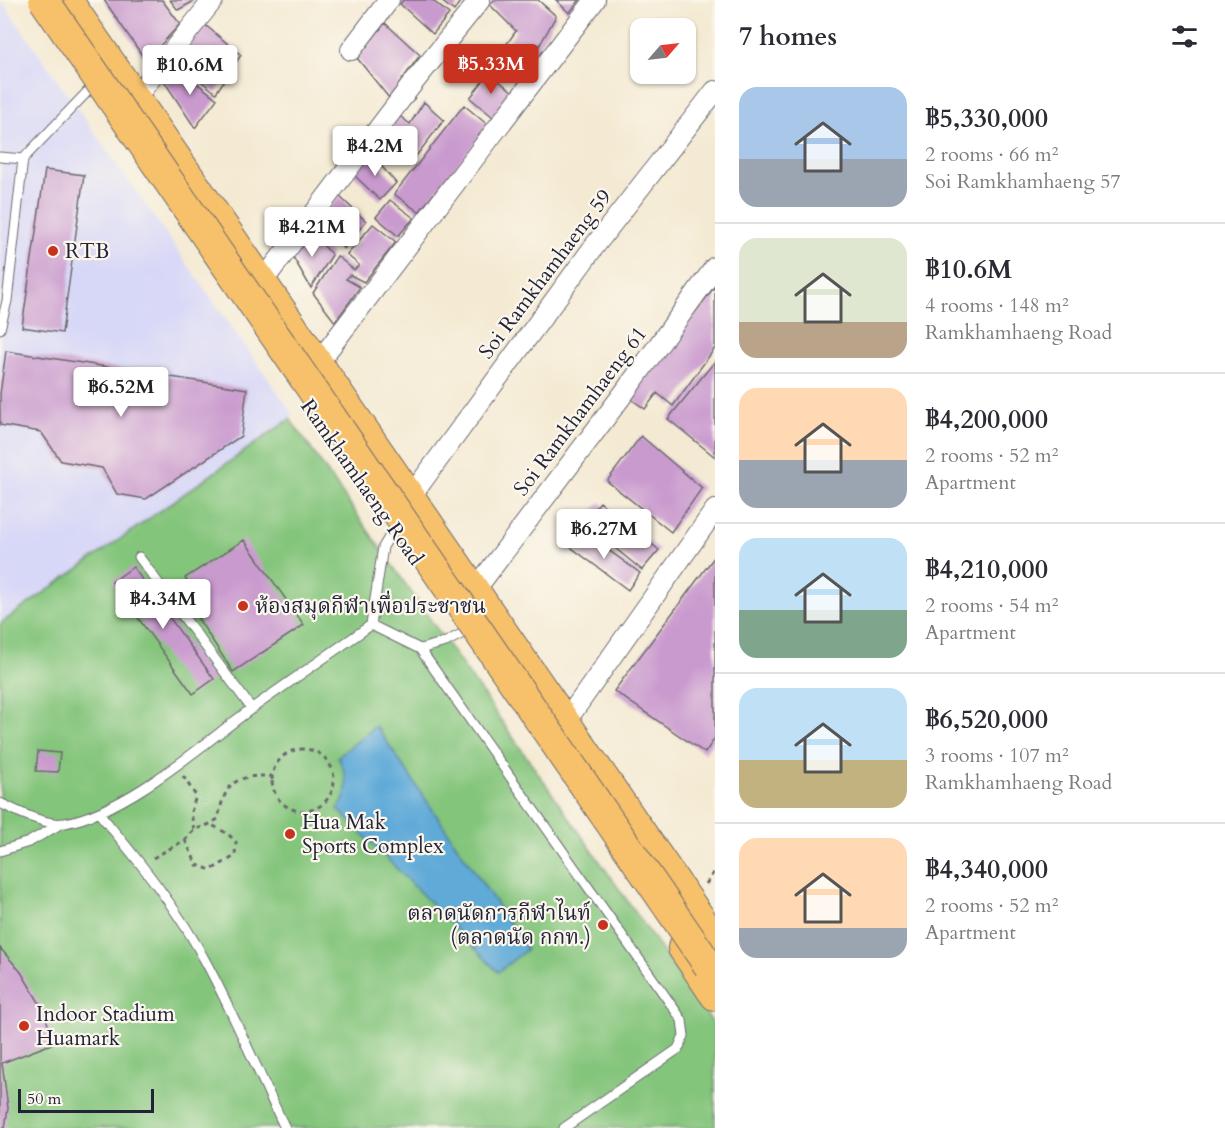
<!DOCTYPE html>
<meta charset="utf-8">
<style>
:root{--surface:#fff;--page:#f2f2f3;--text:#2b2b33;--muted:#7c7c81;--line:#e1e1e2;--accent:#c8321e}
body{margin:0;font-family:Cardo,"Noto Serif Thai",serif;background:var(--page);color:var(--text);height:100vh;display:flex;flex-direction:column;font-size:22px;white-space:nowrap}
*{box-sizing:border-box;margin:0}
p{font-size:20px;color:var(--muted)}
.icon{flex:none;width:33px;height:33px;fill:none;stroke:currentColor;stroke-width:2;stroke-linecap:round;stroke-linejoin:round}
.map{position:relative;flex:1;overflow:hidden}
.sheet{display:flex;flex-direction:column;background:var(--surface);width:510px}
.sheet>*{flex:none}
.needle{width:39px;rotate:62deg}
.buttons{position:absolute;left:630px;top:18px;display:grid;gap:12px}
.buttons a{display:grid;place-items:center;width:66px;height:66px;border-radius:12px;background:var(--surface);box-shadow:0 2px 4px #0004;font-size:30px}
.scale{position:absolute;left:18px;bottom:15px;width:136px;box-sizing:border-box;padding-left:6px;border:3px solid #22223b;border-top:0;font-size:16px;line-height:21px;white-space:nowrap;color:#22223b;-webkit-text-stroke:4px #fbf7ec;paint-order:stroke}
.price{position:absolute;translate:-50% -51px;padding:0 14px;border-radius:6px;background:#fff;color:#222;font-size:20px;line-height:39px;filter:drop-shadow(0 2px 3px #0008)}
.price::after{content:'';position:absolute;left:50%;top:36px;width:18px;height:14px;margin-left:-9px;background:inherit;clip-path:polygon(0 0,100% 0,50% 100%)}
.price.active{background:var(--accent);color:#fff}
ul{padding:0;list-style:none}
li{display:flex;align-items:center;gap:18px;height:150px;padding:0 24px}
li+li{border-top:2px solid var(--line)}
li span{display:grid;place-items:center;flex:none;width:168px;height:120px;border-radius:18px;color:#555}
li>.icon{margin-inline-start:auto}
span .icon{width:72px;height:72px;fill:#fffc;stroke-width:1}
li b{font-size:26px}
h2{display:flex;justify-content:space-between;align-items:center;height:72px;padding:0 24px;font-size:26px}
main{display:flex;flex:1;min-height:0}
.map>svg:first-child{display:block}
.built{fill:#d7d7f8}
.green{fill:#84c57c;stroke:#53745c;stroke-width:1.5}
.water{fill:#60aad8;stroke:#41668a;stroke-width:1.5}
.building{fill:#c99ace}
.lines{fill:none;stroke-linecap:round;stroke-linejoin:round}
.service-casing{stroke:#6c6870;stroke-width:11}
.minor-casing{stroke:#6c6870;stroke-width:22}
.primary-casing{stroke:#6c6870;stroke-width:32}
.path{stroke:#6c6870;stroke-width:3;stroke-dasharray:4.5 4.5;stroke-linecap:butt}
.service{stroke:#fff;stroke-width:9}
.minor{stroke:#fff;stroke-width:20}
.primary{stroke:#f6c16b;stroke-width:30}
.primary-bridge-casing{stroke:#6c6870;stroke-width:32;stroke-linecap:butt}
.primary-bridge{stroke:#f6c16b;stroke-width:30}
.poi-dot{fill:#c8321e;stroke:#fbf7ec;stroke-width:2}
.labels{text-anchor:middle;stroke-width:4.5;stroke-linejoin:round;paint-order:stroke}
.poi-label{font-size:21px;fill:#22223b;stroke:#fbf7ec;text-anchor:start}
.street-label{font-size:21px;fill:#22223b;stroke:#fbf7ec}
</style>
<main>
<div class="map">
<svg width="715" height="1128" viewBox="0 0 715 1128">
<rect width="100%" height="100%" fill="#fbf7ec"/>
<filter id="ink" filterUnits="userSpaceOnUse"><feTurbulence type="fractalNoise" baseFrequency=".0167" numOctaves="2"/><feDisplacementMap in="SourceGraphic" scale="12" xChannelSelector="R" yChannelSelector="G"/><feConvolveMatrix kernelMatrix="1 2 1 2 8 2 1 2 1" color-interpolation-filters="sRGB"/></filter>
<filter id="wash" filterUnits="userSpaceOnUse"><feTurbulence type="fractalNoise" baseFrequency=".008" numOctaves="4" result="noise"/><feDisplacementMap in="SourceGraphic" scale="24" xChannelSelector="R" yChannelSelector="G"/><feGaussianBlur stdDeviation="1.35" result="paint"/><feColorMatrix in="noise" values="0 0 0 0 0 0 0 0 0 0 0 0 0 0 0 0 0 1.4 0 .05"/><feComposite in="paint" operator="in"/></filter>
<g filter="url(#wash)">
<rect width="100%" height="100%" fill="#f4ead3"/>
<path class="built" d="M1,0L293,414L290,419L0,624Z"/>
<path class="green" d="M290,419L715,1026V1128H0V624Z"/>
<path class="water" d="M376,726L527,949L498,972L338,809C351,793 347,775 338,757Z"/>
<g id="blocks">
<path class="building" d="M104,0H162L180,24L146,61Z
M170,0H196L178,10Z
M403,0H432L449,14L433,34L400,4Z
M440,0H461L454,11Z
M494,0H538L556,16L519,82L491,66L516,31L490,5Z
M556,0H580L569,13Z
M385,23L420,55L389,98L357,58Z
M204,24L241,55L216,93L176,61Z
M175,66L217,99L195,128L164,81Z
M489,73L513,92L493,117L470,98Z
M424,102L444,120L413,160L382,135L397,114L410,124Z
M464,105L489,126L419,212L394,194Z
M371,154L396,183L380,200L353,174Z
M45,170L84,175L62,333L22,327Z
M339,196L366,221L344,249L317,224Z
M390,200L414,218L398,236L376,217Z
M373,224L396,242L364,282L350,275L346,279L360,287L335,322L313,293L337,256L354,270L359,265L347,255Z
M311,231L332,255L311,288L293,257Z
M715,286V348L673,406L657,393L645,409L630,398Z
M6,351L247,389L241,436L146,499L117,494L102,468L61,461L41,432L0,425V394Z
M715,361V457L668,419Z
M641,436L702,488L671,532L607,481Z
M600,502L659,550L642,570L583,522Z
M579,529L640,573L628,590L568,545Z
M244,540L304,625L233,672L191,608L200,603L185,578Z
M715,556V738L705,753L614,691Z
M133,567L214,679L193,694L112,582Z
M38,751L60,753L58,772L36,771Z
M0,948L21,972L43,1009L54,1043L2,1063L8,1108L5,1128H0Z"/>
</g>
</g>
<g filter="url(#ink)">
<use href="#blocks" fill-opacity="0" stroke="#6c6870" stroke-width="1.5"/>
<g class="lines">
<g class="service-casing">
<path id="service" d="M0,157L23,159L7,301L0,329
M23,159L90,89
M139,557L252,709
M371,625L383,547L394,529
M420,649L682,1020L684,1036L678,1049L564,1128
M0,803C16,811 46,826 65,823C128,811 199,747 251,709C291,681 331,653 371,625L420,649L446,642L465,632
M99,813C139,861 179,910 208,966C236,1019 259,1074 285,1128
M0,851L29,842L62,823"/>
</g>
<g class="minor-casing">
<path id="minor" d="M351,50L389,0
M143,88L213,0
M269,273L413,83L480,0
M324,355L595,0
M417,488L593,248L715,91
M481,582L624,393L715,267
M571,714L715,510"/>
</g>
<g class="primary-casing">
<path id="primary" d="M67,0L715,940
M683,948L715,995"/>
</g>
<path class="path" d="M272 780a31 31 0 1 1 62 0a31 31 0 1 1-62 0Z
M183,776L196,796L191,812L194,830
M185,840L197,865L211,870L235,856L236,842L228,834L210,824
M153,858L185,840L194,830L210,824L218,819C225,782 235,775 272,776
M706,884L715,870"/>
<use href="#service" class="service"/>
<use href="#minor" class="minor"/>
<use href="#primary" class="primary"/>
<g class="primary-bridge-casing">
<path id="primary-bridge" d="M44,0L709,966"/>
</g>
<use href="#primary-bridge" class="primary-bridge"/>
</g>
</g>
<g class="poi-dot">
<circle cx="53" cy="251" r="6"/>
<circle cx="243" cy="606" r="6"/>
<circle cx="290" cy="834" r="6"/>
<circle cx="603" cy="925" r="6"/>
<circle cx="24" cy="1026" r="6"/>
</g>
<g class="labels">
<g class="poi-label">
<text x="65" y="258">RTB</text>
<text x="255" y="613">ห้องสมุดกีฬาเพื่อประชาชน</text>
<text x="302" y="829">Hua Mak<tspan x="302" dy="24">Sports Complex</tspan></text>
<text x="591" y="920" text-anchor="end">ตลาดนัดการกีฬาไนท์<tspan x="591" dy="24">(ตลาดนัด กกท.)</tspan></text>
<text x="36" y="1021">Indoor Stadium<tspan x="36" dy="24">Huamark</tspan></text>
</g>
<g class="street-label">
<text transform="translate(545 274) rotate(-53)" y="7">Soi Ramkhamhaeng 59</text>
<text transform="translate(580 411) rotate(-53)" y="7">Soi Ramkhamhaeng 61</text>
<text transform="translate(362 482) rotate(55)" y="7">Ramkhamhaeng Road</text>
</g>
</g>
</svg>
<div class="buttons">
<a><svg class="needle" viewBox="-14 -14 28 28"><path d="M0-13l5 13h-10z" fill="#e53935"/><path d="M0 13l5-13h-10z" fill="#7c7c81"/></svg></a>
</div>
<div class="scale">50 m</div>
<b class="price active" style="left:491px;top:95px">฿5.33M</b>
<b class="price" style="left:190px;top:96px">฿10.6M</b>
<b class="price" style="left:375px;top:177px">฿4.2M</b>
<b class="price" style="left:312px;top:258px">฿4.21M</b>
<b class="price" style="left:121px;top:418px">฿6.52M</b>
<b class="price" style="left:604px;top:560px">฿6.27M</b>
<b class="price" style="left:163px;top:630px">฿4.34M</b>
</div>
<section class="sheet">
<h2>7 homes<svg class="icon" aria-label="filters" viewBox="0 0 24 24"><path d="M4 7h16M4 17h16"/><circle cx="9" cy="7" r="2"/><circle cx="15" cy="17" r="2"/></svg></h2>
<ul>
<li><span style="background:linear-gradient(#a9c7e8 60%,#9aa5b1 0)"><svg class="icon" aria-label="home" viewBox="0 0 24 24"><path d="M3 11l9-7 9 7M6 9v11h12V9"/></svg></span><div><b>฿5,330,000</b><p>2 rooms · 66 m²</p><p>Soi Ramkhamhaeng 57</p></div></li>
<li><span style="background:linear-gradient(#dfe7d0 70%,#b9a48a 0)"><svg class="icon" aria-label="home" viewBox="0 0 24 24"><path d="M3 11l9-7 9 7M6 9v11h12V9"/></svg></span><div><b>฿10.6M</b><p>4 rooms · 148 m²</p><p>Ramkhamhaeng Road</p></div></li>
<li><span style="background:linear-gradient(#ffd9b3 60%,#9aa5b1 0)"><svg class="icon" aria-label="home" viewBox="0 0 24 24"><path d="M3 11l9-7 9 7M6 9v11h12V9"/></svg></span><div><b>฿4,200,000</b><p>2 rooms · 52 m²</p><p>Apartment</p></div></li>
<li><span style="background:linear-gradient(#bfe0f5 60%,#7fa58c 0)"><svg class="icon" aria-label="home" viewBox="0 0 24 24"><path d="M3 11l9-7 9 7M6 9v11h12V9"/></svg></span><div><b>฿4,210,000</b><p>2 rooms · 54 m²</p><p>Apartment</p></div></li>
<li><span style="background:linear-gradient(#bfe0f5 60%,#c2b280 0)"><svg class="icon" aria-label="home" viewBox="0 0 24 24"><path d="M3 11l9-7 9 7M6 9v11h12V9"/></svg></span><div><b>฿6,520,000</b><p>3 rooms · 107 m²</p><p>Ramkhamhaeng Road</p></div></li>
<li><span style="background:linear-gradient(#ffd9b3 75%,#9aa5b1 0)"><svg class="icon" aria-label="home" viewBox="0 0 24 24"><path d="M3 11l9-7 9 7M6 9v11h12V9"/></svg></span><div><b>฿4,340,000</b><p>2 rooms · 52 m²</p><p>Apartment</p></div></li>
</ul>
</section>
</main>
